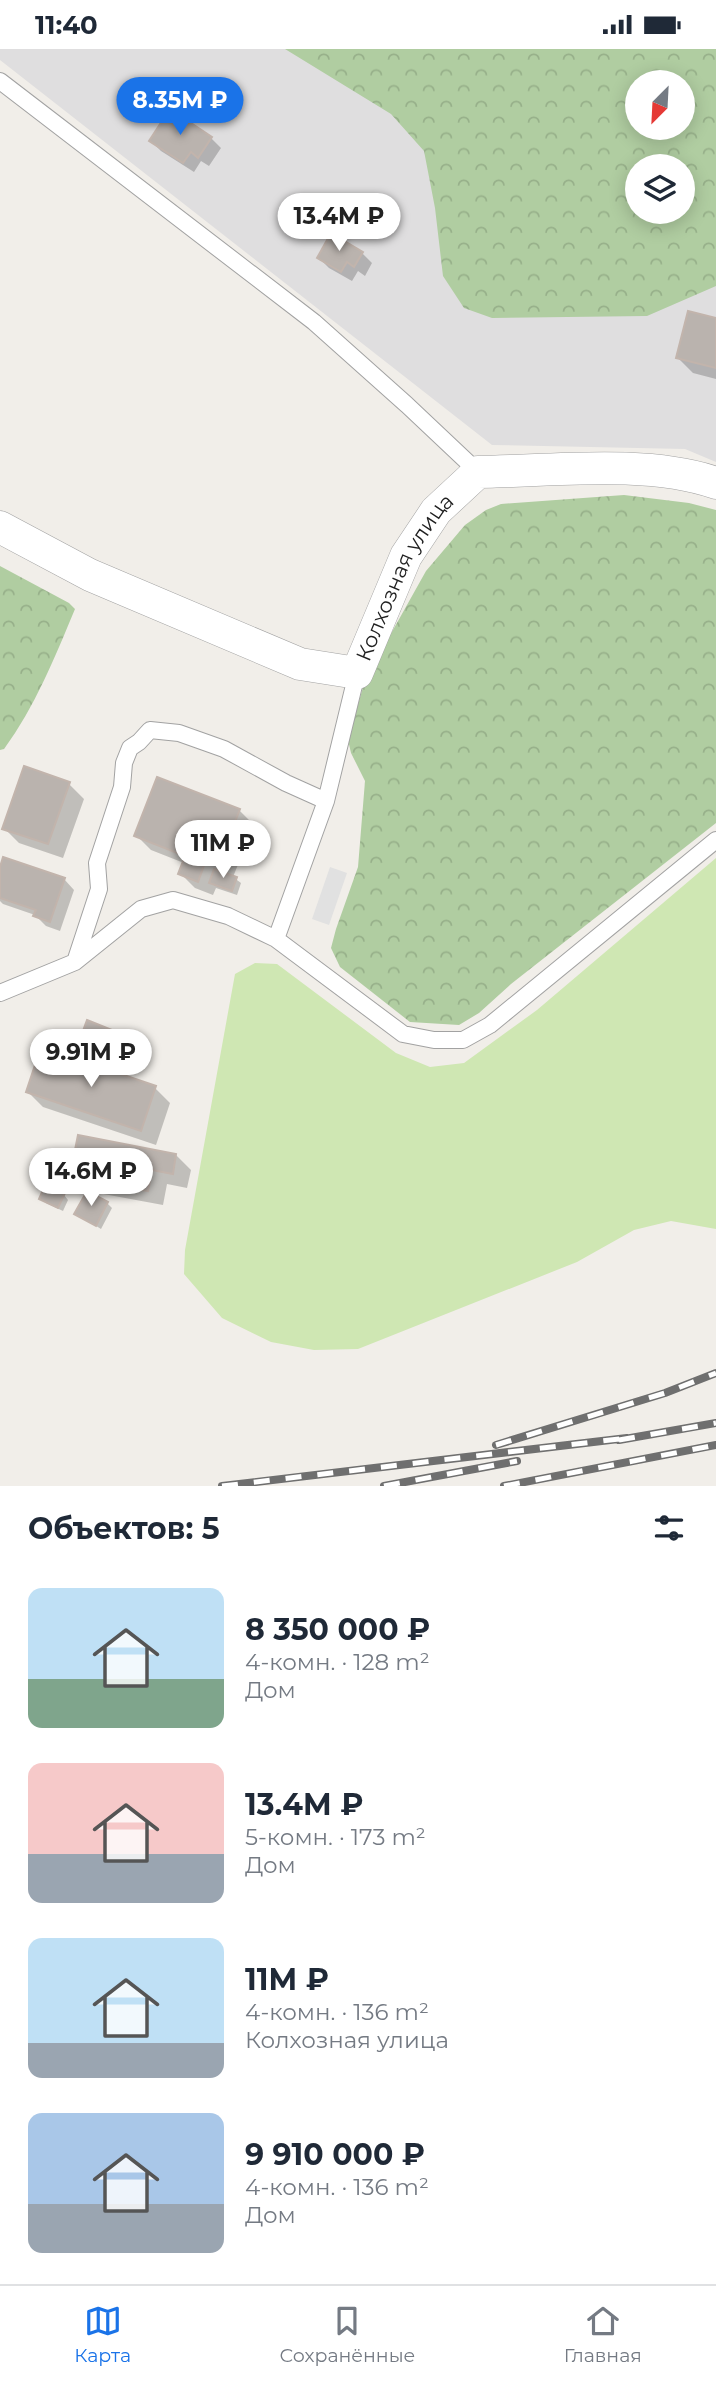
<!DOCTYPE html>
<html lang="ru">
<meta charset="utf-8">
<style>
:root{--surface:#fff;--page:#f6f6f7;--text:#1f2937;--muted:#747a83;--line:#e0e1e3;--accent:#1a73e8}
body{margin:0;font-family:Montserrat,sans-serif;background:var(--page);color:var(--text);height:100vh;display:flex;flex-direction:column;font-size:26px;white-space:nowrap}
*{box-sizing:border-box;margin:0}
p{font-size:23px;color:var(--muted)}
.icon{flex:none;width:38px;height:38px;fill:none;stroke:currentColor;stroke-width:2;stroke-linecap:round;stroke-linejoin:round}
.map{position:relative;height:1437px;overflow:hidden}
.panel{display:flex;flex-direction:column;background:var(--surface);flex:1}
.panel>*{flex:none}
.needle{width:46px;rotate:204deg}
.fabs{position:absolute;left:625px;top:21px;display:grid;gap:14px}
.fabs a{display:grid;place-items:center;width:70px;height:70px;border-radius:50%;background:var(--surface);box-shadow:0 4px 18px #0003;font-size:35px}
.price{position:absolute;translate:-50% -60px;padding:0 16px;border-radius:24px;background:#fff;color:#222;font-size:23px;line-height:46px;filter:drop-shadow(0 2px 4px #0008)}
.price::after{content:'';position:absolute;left:50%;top:42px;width:21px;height:16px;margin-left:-10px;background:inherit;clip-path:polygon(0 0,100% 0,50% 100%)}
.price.active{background:var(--accent);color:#fff}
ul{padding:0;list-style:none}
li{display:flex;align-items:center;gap:21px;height:175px;padding:0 28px}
li span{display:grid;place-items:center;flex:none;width:196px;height:140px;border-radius:14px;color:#555}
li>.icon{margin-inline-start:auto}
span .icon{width:84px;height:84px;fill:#fffc;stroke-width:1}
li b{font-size:30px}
h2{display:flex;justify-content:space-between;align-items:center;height:84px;padding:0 28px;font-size:30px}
.status{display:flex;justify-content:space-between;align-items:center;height:49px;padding:0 35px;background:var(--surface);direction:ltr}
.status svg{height:19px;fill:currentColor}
.tab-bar{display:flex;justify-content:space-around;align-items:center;height:98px;border-top:2px solid var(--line);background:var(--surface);font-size:19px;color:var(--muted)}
.tab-bar a{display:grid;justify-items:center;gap:4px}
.tab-bar .active{color:var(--accent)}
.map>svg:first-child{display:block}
.residential{fill:#dfdedf}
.grass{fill:#cfe7b3}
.forest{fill:url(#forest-crowns);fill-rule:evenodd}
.parking{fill:#e1e1e1}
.shadow{fill:#0003}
.building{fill:#bab3ae;stroke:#c2b4ac;stroke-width:2}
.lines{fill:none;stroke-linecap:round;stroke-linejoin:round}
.service-casing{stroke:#a2a2a2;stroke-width:18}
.minor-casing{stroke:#a2a2a2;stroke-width:33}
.service{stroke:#fff;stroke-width:16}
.minor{stroke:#fff;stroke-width:32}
.rail-casing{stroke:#6f6f6f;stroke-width:8}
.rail{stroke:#fff;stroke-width:5;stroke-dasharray:16;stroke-linecap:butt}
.labels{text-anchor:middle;stroke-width:5;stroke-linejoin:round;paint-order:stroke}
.street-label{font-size:21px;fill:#212121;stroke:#fff}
</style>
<div class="status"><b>11:40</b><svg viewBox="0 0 49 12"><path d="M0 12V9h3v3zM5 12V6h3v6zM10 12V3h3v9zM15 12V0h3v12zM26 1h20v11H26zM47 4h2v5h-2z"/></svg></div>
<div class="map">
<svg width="716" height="1437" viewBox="0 0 716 1437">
<defs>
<pattern id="forest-crowns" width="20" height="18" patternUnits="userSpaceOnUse" patternTransform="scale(1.75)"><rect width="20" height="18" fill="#b0cda1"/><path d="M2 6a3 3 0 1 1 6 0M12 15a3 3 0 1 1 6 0" fill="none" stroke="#97b08a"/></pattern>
</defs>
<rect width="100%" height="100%" fill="#f1eee9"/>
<path class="residential" d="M0,0H473L637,117V163H682L716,143V413L685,400L492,396L0,11Z"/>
<path class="grass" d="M716,809V1180L671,1172L634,1181L577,1213L358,1300L314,1301L271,1293L222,1269L184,1225L185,1201L235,925L255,914L277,915L396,1004L430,1018L464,1014L537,961Z"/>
<path class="forest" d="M285,0H716V237L647,267L492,269L464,259L443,227L435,159L424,102L391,65ZM637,33H682V79H637ZM637,117H682V163H637Z
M624,446L689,454L716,461V774L511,935L479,964L459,976L410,973L340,918L331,899L336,880L358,818L365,732L351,704L348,691L365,631L426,522L465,476L486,461L501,455Z
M0,517L69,554L75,560C55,608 35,658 4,700L0,701Z"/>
<path class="parking" d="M330,818L347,824L329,876L312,870Z"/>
<path class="shadow" d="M171,62L211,89L221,99L209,117L201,112L194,123L161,102L151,92Z
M362,204L372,214L365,227L358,222L352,232L329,219L319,209Z
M716,271V330L693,324L678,309Z
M69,735L84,750L63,809L19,794L4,779Z
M239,761L254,776L233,828L241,834L237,846L216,839L213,846L195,839L180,824L184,814L151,801L136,786Z
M0,824L64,830L74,841L60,882L46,877L35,866L3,855L0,852Z
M85,981L126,989L131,993L128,1001L90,986Z
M155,1039L170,1054L156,1096L43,1058L28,1043Z
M76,1106H176L191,1121L187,1139L167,1135L163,1156L98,1144L83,1129L85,1115Z
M64,1146L68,1151L63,1162L46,1154L41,1150Z
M107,1154L112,1159L101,1180L77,1165Z"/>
<path class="building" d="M170,60L212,88L198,109L191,103L183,114L149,92Z
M331,184L363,203L354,218L347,213L341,223L317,209Z
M688,262L716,269V319L676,309Z
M24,717L70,733L48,795L2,780Z
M157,728L240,760L218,816L206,811L198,833L178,825L185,807L134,787Z
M3,808L65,829L50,873L33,867L36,861L0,849V818Z
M214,820L237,828L232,842L209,834Z
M87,971L127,987L123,997L83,982Z
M41,998L156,1037L141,1082L26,1043Z
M78,1086L176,1105L173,1125L152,1121L148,1142L81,1130L85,1108L74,1106Z
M45,1136L65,1144L58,1159L39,1150Z
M87,1142L108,1153L96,1177L74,1165Z"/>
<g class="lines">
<g class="service-casing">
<path id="service" d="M0,32L314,273L407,356L478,423
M276,890L326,752L357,624
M75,913L99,840L97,814L122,738L124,714L130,699L139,693L150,681L179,684L224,700L286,734L326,752
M0,944L75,913L141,860L173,851L228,867L276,890L403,985L434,991H463L490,976L716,791"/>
</g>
<g class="minor-casing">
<g id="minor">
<path id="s1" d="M0,478L90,526L300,615L357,624L406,507L436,462L478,423C551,422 647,410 716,434"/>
</g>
</g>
<use href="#service" class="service"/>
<use href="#minor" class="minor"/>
<g class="rail-casing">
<path id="rail" d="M619,1391L716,1374
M496,1396L665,1344L716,1324
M222,1437L627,1389
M384,1437L517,1412
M504,1437L716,1396"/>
</g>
<use href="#rail" class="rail"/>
</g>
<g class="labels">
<g class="street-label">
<text dy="7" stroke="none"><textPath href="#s1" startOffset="495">Колхозная улица</textPath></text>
</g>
</g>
</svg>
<div class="fabs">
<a><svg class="needle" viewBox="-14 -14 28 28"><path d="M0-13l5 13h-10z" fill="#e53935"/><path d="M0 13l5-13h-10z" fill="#747a83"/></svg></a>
<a><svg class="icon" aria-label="layers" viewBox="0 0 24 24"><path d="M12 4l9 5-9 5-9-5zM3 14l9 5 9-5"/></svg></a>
</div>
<b class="price active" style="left:180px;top:88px">8.35M ₽</b>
<b class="price" style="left:339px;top:204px">13.4M ₽</b>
<b class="price" style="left:223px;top:831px">11M ₽</b>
<b class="price" style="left:91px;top:1040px">9.91M ₽</b>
<b class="price" style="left:91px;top:1159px">14.6M ₽</b>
</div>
<section class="panel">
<h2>Объектов: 5<svg class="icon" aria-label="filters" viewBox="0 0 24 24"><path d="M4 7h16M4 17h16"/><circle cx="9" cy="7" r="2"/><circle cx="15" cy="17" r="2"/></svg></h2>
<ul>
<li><span style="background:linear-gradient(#bfe0f5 65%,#7fa58c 0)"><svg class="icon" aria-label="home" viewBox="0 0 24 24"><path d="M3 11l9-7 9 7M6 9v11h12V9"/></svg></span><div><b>8 350 000 ₽</b><p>4-комн. · 128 m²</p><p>Дом</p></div></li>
<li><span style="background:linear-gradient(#f6c9c9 65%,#9aa5b1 0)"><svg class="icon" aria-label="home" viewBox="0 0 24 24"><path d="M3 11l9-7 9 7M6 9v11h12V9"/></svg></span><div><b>13.4M ₽</b><p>5-комн. · 173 m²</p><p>Дом</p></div></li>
<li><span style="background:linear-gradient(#bfe0f5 75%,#9aa5b1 0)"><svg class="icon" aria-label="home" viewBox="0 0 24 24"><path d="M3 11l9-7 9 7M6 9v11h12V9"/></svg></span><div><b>11M ₽</b><p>4-комн. · 136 m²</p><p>Колхозная улица</p></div></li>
<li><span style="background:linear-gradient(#a9c7e8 65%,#9aa5b1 0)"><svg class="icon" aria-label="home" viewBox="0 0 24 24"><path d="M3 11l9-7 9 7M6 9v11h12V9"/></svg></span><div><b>9 910 000 ₽</b><p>4-комн. · 136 m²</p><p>Дом</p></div></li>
</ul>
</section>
<nav class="tab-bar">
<a class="active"><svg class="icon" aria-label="map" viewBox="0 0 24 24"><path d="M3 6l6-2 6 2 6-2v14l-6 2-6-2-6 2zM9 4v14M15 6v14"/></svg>Карта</a>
<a><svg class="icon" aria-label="saved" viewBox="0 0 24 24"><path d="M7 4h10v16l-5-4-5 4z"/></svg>Сохранённые</a>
<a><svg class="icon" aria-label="home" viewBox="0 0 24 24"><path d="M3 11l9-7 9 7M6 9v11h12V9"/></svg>Главная</a>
</nav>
